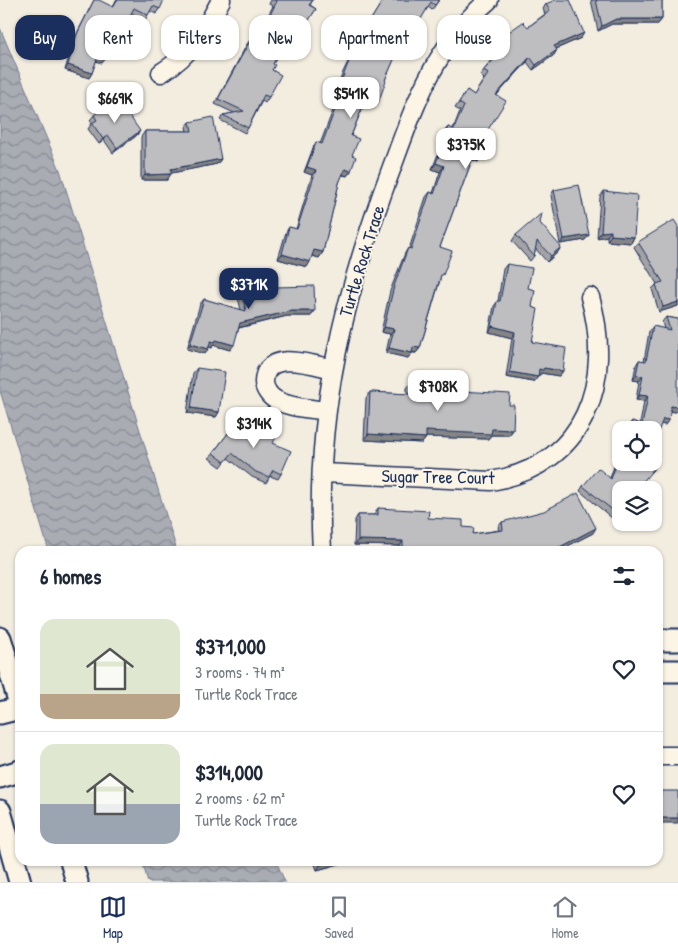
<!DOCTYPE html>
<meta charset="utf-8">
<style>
:root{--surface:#fff;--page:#f2f2f3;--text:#1f2937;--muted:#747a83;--line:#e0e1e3;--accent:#1b2f5e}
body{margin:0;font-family:"Patrick Hand",sans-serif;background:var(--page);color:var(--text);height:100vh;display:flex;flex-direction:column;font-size:19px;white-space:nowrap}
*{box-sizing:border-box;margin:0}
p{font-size:16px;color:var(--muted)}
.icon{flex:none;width:28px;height:28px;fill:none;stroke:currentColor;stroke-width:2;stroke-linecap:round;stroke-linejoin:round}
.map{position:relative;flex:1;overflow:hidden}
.drawer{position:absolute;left:15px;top:546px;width:648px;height:320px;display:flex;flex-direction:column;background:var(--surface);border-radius:15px;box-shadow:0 1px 4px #0004}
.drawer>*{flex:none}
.hud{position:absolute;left:15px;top:15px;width:649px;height:45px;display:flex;gap:10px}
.fabs{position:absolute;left:612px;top:421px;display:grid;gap:10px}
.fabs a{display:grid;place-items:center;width:50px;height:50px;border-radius:10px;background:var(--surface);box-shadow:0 1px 4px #0004;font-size:25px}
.price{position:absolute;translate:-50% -42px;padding:0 11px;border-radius:10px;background:#fff;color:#222;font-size:16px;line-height:32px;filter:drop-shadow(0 1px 2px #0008)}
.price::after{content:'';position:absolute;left:50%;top:30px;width:15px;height:11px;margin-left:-8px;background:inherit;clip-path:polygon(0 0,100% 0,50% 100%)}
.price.active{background:var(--accent);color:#fff}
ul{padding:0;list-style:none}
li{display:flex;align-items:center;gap:15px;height:125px;padding:0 25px}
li+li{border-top:1px solid var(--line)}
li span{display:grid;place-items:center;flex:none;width:140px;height:100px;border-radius:15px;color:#555}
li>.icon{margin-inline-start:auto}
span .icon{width:60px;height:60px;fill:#fffc;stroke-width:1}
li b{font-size:21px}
h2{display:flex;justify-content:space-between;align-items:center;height:60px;padding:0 25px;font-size:21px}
.tag{padding:0 18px;border-radius:15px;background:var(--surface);box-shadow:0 1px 4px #0004;font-size:18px;line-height:45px}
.tag.active{background:var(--accent);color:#fff}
.tabs{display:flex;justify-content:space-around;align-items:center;height:70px;border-top:1px solid var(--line);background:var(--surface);font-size:14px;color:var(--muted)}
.tabs a{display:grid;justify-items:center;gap:2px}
.tabs .active{color:var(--accent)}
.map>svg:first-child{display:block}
.water{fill:url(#water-waves);stroke:#707a91}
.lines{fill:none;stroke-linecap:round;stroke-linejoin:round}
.minor-casing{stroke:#1b2f5e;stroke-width:21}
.major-casing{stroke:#1b2f5e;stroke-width:25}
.minor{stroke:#fcf5e5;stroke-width:18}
.major{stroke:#fcf5e5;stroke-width:21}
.wall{fill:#a3a3a5;stroke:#1b2f5e}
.shaded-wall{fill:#858586;stroke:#1b2f5e}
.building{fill:#bebec0;stroke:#1b2f5e}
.labels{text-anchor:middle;stroke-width:4;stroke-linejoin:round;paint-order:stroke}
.street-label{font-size:18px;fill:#1b2f5e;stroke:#fcf5e5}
</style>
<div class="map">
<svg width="678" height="882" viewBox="0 0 678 882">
<defs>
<pattern id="water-waves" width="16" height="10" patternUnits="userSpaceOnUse" patternTransform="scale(1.25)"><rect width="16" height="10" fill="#a9acb3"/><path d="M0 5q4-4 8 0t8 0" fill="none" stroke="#898c95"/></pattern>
</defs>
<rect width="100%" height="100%" fill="#f3ede0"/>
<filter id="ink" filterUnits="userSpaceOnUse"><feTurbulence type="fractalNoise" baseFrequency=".02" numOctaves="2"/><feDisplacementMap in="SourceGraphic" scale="10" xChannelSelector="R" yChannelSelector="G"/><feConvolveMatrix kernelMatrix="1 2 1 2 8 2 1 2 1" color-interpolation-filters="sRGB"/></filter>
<g filter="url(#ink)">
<path class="water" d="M0,28L60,170L177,551H49L0,391Z
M142,861H276L285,882H148Z"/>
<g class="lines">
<g class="minor-casing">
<path id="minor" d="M161,73C193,53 204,32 221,0
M325,411C310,408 290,408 276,400C270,397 264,389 264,382C265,348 314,365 333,369
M323,473L491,481C586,465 614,381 590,297
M322,551C314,415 344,294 392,167C416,102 434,47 489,0
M658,756H678"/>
</g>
<g class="major-casing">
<path id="major" d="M0,638L20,704
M658,640H678
M658,671H678
M0,713L20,708
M0,777L20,771
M0,811L20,882
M71,861L77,882"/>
</g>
<use href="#minor" class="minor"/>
<use href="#major" class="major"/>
</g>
<path class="wall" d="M94,0L113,7L116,0H164L156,14L150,11L145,20L131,13L123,29L119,34L115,32L106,58L102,63L96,61L92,73L89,78L65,70L74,39Z
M271,0H313L310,5L316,9L298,36L290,31L273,64L269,97L265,103L262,101L248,128L245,133L220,120L223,115L234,113L215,104L247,44L251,39L255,41L273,6L269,4Z
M383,0H439L432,10L428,7L410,36L405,34L385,80L374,108L364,104L351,136L352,155L351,171L347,176L342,175L339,183L323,252L319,258L312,256L307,267L278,259L286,232L289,227L296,229L312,175L304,172L313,148L316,142L320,144L335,105L332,103L343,72L359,39Z
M591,0H662V19L658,24H612L598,31Z
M546,4L581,38L556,49L554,55L533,70L527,62L497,95L478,162L472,160L440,247V280L420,348L416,353H412L408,358L386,353L390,334L381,332L390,291L405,253L408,248L409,249L426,197L430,192L433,193L440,172L432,169L441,147L438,146L444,132L448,127L453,129L460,111L455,108L467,90L474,95L484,79L480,75L492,60L487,56L491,51L528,27L545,14L543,9Z
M94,115L140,131L136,136L113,153L104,140L99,144L88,129L92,123L90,120Z
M190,122L221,159L217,164L171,173L167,180H141V137L145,131H187L186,127Z
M554,190L589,235L585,240L560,244L551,195Z
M604,191L634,237L631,243L607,241V236L597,238L600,197Z
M540,223L558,252L547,262L535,248L534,256L530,261L512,241L516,235Z
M678,226V306L659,312L652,289L657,284L634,247L638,242Z
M507,264L528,288L532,307V342L563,371L559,376L541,373L540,375H538L534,382L506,377L512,338L489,332L494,306L498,301L503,269Z
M240,284L275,287L315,311L311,316H287L239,328L230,350L213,345L212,348L209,347L205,354L187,349L200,304L204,299L241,310L236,289Z
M666,317L678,319L676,412L670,411L665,425L661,424L654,430H627L628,426L632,421L640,424L644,401L636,400L639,381L633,380L636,365L639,360L644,361L649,332L653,326L664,329L662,322Z
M197,368L219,412L216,417L187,413L193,373Z
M411,383L428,389L509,405L513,430L509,435H491L488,439L426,437V438L422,443L364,440L366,398L370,392L407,394V388Z
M239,419L260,435L264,429L273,443L281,474L278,479L270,476L266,483L252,477L228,458L221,467L209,458Z
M621,446V462L656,466L652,471L621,490V508L613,519L580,491L583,486L610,478Z
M378,508L428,518L463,527L473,534L499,530L498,527L502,522L593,533L558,551H399L400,546L354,545L355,520L358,515H375V513Z
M314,861H350L317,870Z"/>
<path class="shaded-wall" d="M616,19H662L658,24H612L598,31L602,26Z
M584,33L581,38L551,51L554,46Z
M557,50L554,55L533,70L536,65Z
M98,56L106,58L102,63L95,61Z
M530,57L527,62L492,100L496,95Z
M68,65L92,73L89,78L65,70Z
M335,98L339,99L335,105L332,103Z
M366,98L378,103L374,108L362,103Z
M140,131L136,136L113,153L117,148Z
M108,135L104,140L99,144L103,139Z
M442,141L444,142L441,147L438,146Z
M474,154L481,157L478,162L471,159Z
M221,159L217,164L167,174L171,169Z
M436,163L444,166L440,172L432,169Z
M307,167L316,170L312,175L304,172Z
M345,169L351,171L347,176L341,174Z
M171,174L167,180H141L145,175Z
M611,231L607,236L597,238L601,232Z
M589,235L585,240L560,244L564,239Z
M611,235L634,237L631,243L607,241Z
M561,247L558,252L547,262L551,256Z
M314,250L323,252L319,258L310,255Z
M282,254L310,262L307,267L278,259Z
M678,302V306L659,312L663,307Z
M291,311H315L311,316H287L237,328L240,323Z
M492,326L515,332L512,338L489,332Z
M384,327L394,329L390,334L381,332Z
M216,340L234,345L230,350L213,345L212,348L207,346L211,341Z
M190,344L208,349L205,354L187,349Z
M413,347L420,348L416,353L410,352Z
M389,348L412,353L408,358L386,353Z
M544,368L563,371L559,376L541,373L540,375H535L539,369Z
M510,372L538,377L534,382L506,377Z
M636,375L643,376L639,381L633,380Z
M639,395L648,396L644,401L636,400Z
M671,406L678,407V410L676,412L668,411Z
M191,408L219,412L216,417L187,413Z
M663,419L669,420L665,425L659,424Z
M492,429L513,430L509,435H491L488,439L422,437L426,431Z
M368,434L426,438L422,443L364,440Z
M596,528L593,533L558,551H555L556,549Z
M358,540L403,541L400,546L354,545Z
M658,818H678V823H658Z
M334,861H350L317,870L320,865Z"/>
<path class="building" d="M94,0H99L113,7L117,0H164L160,9L153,6L148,15L134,8L123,29L117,26L106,58L98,56L92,73L68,65L77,34Z
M275,0H313L309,5L316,9L302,31L293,25L273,64L275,65L272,70L281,75L269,97L264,95L248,128L223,115L244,111L218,99L251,39L256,42L277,1Z
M383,0H439L435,5L431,2L414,31L408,28L385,80L386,81L378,103L366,98L351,136L359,139L352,155L356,157L351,171L345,169L339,183L323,252L314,250L310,262L282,254L289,227L297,229L316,170L307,167L316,142L322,144L339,99L335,98L347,66L362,34Z
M555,0H570L584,33L554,46L557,50L536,65L530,57L496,95L506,101L487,131L491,133L481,157L474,154L440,247L452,251L443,275H441L420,348L413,347L412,353L389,348L394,329L384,327L394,286L408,248L411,249L430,192L434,194L444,166L436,163L444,142L442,141L448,127L454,129L464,106L459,103L467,90L474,95L488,74L484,70L497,56L491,51L506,34L523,22L528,27L550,11L546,4Z
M596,0H662V19H616L602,26Z
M117,98L140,131L117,148L108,135L103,139L92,123L97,120L94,115Z
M213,117L221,159L171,169V174L145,175V131H192L190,122Z
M579,185L589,235L564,239L554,190Z
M604,191L637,195L634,237L611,235V231L601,232Z
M542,213L540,223L561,247L551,256L537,241L534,256L516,235Z
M674,220L678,226V302L663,307L656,284L663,282L638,242Z
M507,264L532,268L528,288L535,290L532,307L538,309L532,342L566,348L563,371L544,368L543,370L539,369L538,377L510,372L515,332L492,326L497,301H500Z
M272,276L275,287L314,286L315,311H291L240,323L234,345L216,340L215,342L211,341L208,349L190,344L204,299L246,311L240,284Z
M666,317L678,319V407L671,406L669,420L663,419L654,443V430H629L632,421L642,425L648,396L639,395L643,376L636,375L639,360L646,361L653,326L670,330Z
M197,368L225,372L219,412L191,408Z
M411,383L428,384V389L510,394L509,405H514L513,430L492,429L491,434L426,431V438L368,434L370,392L410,394Z
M239,419L261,435L264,429L277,435L273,443L291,451L281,474L273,470L269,477L256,472L232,453L225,462L213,453Z
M621,451V462H647L656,466L636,490H621V507L616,513L583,486L598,468L611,479Z
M578,493L596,528L556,549V551H403V541L358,540V515H378V508L429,511L428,518L463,520V527L474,528L473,534L503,530L502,522L544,511Z
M661,791H678V818H658V795H661Z
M319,861H334L320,865Z"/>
</g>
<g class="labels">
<g class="street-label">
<text transform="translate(362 261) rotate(-73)" y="6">Turtle Rock Trace</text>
<text transform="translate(438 477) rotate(1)" y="6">Sugar Tree Court</text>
</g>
</g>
</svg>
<div class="fabs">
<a><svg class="icon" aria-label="locate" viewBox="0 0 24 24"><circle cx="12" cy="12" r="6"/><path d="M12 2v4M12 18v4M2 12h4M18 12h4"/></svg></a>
<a><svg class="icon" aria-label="layers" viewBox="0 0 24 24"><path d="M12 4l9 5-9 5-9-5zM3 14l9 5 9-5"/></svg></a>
</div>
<b class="price" style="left:351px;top:119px">$541K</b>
<b class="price" style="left:115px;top:124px">$669K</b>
<b class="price" style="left:466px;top:170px">$375K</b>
<b class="price active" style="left:249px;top:310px">$371K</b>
<b class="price" style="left:438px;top:412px">$708K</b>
<b class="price" style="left:254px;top:449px">$314K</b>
<div class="hud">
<a class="tag active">Buy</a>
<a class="tag">Rent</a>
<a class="tag">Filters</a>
<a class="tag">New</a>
<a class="tag">Apartment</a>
<a class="tag">House</a>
</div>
<section class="drawer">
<h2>6 homes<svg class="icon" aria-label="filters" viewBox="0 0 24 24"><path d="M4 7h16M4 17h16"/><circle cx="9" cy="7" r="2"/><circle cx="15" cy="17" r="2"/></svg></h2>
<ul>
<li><span style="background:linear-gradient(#dfe7d0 75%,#b9a48a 0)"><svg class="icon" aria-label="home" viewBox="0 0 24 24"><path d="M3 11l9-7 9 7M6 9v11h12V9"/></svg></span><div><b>$371,000</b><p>3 rooms · 74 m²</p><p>Turtle Rock Trace</p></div><svg class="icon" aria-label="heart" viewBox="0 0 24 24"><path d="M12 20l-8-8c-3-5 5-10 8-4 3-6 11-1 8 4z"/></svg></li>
<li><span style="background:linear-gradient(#dfe7d0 60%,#9aa5b1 0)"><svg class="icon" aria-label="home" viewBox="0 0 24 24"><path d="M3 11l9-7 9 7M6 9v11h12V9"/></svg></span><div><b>$314,000</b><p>2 rooms · 62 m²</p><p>Turtle Rock Trace</p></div><svg class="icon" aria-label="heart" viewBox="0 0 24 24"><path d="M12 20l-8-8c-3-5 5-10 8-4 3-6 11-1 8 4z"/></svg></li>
</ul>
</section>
</div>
<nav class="tabs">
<a class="active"><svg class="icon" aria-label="map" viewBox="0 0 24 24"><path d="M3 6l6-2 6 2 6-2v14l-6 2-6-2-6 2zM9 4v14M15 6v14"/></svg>Map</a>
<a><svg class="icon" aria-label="saved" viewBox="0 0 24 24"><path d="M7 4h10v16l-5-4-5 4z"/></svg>Saved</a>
<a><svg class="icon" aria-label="home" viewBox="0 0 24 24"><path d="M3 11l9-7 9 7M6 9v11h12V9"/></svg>Home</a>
</nav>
